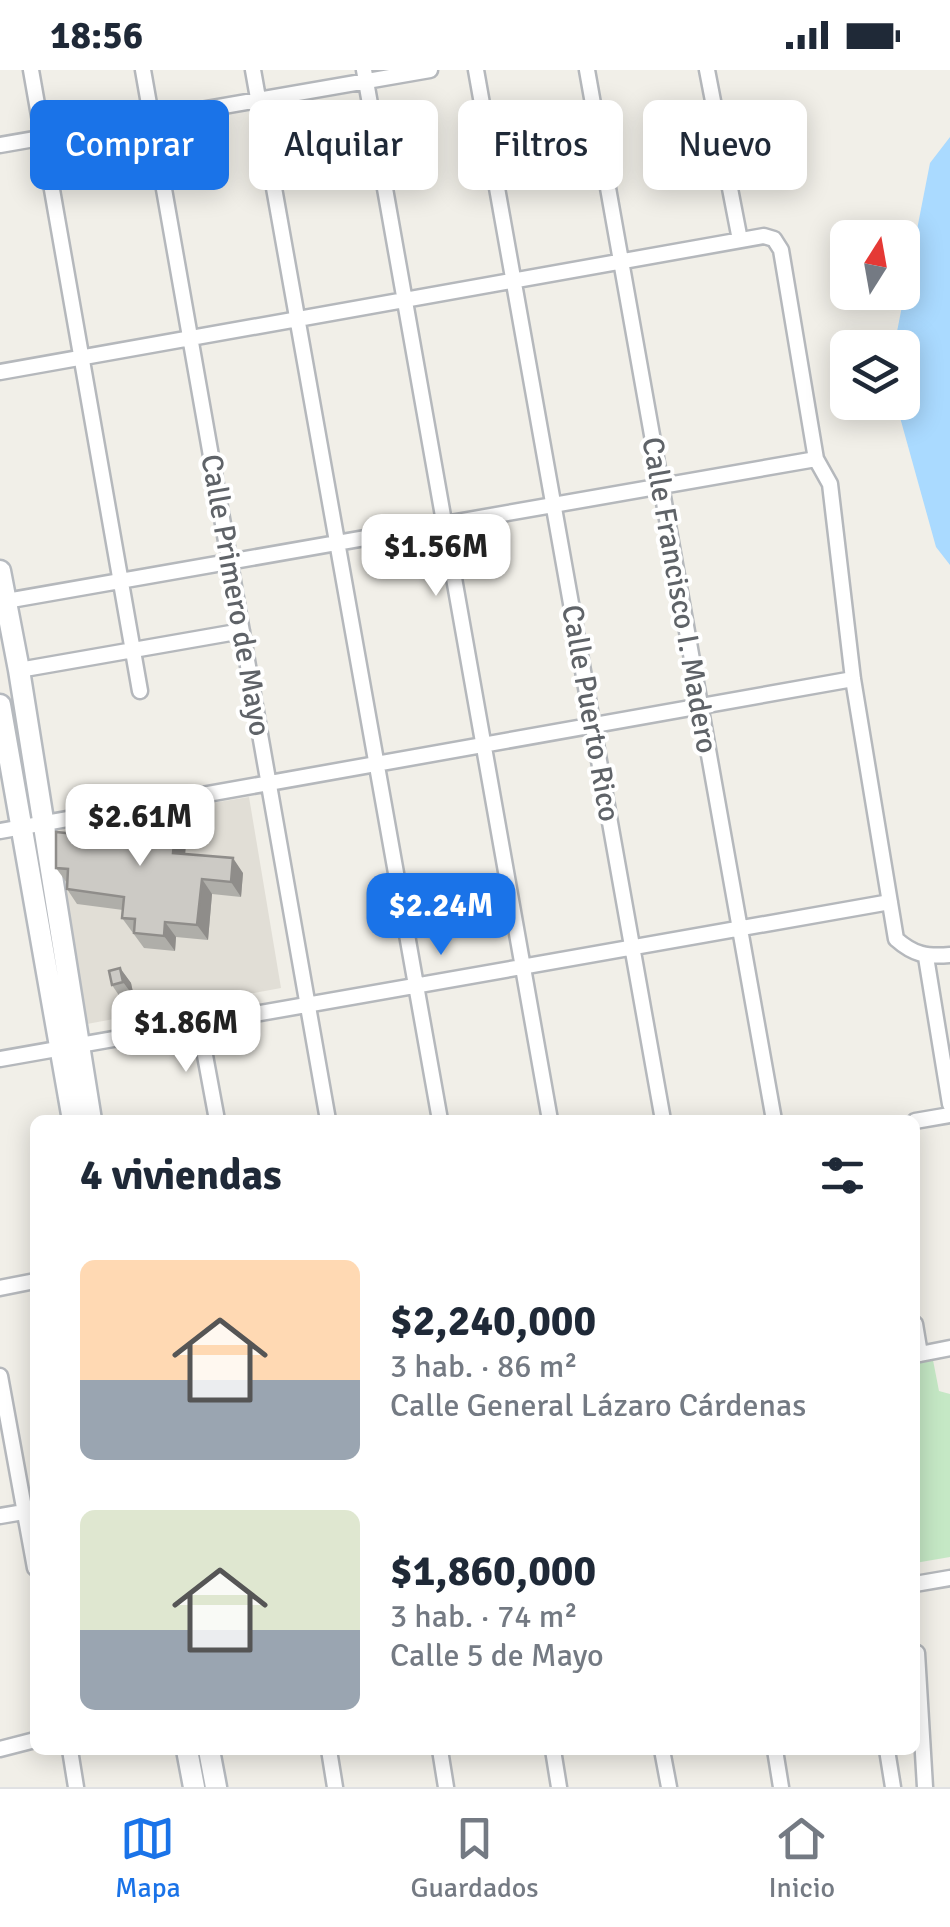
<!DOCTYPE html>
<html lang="es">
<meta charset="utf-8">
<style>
:root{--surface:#fff;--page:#f2f2f3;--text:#1f2937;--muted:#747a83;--line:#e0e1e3;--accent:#1a73e8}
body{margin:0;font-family:Signika,sans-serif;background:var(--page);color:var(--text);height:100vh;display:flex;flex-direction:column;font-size:38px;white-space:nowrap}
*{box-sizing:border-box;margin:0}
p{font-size:32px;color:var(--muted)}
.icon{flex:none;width:55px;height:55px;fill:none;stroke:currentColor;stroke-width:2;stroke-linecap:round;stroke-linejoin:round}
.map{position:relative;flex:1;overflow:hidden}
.sheet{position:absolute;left:30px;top:1045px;width:890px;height:640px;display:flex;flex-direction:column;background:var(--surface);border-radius:15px;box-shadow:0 5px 25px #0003}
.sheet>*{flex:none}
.guide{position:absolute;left:30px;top:30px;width:890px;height:90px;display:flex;gap:20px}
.needle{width:65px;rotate:11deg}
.controls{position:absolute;left:830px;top:150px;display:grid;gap:20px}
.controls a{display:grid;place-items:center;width:90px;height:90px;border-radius:15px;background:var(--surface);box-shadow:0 5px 25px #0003;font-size:50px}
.price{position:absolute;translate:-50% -85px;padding:0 22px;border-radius:20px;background:#fff;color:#222;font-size:32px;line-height:65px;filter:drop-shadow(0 2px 5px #0008)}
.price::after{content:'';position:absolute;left:50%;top:60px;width:30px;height:22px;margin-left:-15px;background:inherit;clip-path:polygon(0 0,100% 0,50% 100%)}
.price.active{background:var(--accent);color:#fff}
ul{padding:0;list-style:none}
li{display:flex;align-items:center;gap:30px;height:250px;padding:0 50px}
li span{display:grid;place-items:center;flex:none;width:280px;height:200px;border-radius:15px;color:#555}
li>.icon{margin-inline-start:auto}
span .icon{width:120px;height:120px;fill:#fffc;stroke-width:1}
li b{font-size:42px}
h2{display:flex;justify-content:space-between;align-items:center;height:120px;padding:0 50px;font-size:42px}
.tag{padding:0 35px;border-radius:15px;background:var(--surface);box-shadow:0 5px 25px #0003;font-size:35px;line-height:90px}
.tag.active{background:var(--accent);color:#fff}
.status{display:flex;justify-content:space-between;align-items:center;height:70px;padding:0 50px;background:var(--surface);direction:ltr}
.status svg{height:28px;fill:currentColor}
.menu{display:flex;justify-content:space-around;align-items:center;height:140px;border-top:2px solid var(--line);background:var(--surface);font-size:28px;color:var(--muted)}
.menu a{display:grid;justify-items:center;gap:5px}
.menu .active{color:var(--accent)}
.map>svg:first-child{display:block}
.education{fill:#e1ded6}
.green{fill:#c5e8c5}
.water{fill:#aadaff}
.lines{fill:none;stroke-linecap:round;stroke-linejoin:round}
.street-casing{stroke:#b5b8bc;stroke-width:19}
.secondary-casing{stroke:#b6babf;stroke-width:25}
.street{stroke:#fff;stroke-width:14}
.secondary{stroke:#fff;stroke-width:20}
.wall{fill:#afaea9}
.shaded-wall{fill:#8f8d8a}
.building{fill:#cccac5;stroke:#8f8d8a;stroke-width:2.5}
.labels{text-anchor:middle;stroke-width:8;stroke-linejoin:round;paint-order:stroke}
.street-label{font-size:30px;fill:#5f6368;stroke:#fff}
</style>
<div class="status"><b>18:56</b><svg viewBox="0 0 49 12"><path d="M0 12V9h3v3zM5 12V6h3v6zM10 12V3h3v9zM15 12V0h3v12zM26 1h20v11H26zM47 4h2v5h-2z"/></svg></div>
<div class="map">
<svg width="950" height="1717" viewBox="0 0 950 1717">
<rect width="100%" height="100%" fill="#f1efe8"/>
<path class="education" d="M249,727L281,918L87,954L53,759Z"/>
<path class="green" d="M932,1285L939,1321L950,1324V1487L915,1493V1288Z"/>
<path class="water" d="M950,67V495L936,477L896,333L902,332V278L894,277L930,93Z"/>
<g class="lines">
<g class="street-casing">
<path id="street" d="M31,0L140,621
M143,0L328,1050
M253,0L440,1050
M364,0L550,1050
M476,0L663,1050
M587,0L774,1050
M707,0L740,170
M0,75L430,0
M0,302L764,166L774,169L781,180L816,389L830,414L853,609L896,869C914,885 927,887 950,885
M0,532L816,389
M19,600L242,561
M0,761L853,609
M926,887L950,1034
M199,953L217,1050
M0,989L890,832
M915,1051L950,1045
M0,1218L35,1211
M915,1254L920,1284
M915,1285L950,1278
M0,1306L35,1498
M0,1446L35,1440
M915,1514L950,1508
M917,1583L925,1717
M0,1679L35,1670
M70,1680L76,1717
M329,1680L335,1717
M440,1680L446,1717
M553,1680L559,1717
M662,1680L669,1717
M775,1680L781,1717
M887,1680L893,1717"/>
</g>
<g class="secondary-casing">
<path id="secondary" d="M0,501L19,600L91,1050
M0,635L73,1050
M187,1680L194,1717
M209,1680L216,1717"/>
</g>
<use href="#street" class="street"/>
<use href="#secondary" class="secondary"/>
</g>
<path class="wall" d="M177,746L187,761L185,784L243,803L241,827L212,824L208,870L176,867L175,881L144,878L122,848L123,840L77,834L67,819V813L56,798L93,766L103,759Z
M120,898L131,913L134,927L122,930L112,915Z"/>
<path class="shaded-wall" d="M177,746L187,761L184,798L173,783Z
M233,788L243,803L241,827L231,812Z
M202,809L212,824L208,870L197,855Z
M165,852L176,867L175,881L164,866Z
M120,898L131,913L134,927L123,912Z"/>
<path class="building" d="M105,739L177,746L173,783L233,788L231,812L202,809L197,855L165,852L164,866L134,863L135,849L122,848L124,827L67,819L68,799L56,798V762L93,766L94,759H103Z
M120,898L123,912L112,915L109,901Z"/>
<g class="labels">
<g class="street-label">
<text transform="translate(236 525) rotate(80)" y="10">Calle Primero de Mayo</text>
<text transform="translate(680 525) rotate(80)" y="10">Calle Francisco I. Madero</text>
<text transform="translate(591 643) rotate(80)" y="10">Calle Puerto Rico</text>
</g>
</g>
</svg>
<div class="controls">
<a><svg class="needle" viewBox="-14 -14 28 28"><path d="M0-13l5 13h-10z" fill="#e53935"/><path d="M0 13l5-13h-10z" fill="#747a83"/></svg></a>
<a><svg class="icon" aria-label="layers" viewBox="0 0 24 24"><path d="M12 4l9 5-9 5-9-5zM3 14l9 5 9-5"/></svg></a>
</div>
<b class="price" style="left:436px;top:529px">$1.56M</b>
<b class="price" style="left:140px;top:799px">$2.61M</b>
<b class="price active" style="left:441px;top:888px">$2.24M</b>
<b class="price" style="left:186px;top:1005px">$1.86M</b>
<div class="guide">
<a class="tag active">Comprar</a>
<a class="tag">Alquilar</a>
<a class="tag">Filtros</a>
<a class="tag">Nuevo</a>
</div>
<section class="sheet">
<h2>4 viviendas<svg class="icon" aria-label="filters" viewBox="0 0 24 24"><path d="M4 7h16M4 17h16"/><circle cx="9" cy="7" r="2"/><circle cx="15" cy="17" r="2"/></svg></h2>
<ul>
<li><span style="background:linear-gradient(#ffd9b3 60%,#9aa5b1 0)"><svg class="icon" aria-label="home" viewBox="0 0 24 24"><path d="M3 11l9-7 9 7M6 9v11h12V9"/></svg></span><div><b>$2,240,000</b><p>3 hab. · 86 m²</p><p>Calle General Lázaro Cárdenas</p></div></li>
<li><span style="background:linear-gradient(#dfe7d0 60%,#9aa5b1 0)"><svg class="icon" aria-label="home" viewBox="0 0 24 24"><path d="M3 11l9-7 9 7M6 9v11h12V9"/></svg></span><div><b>$1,860,000</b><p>3 hab. · 74 m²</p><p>Calle 5 de Mayo</p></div></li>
</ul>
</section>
</div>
<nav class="menu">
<a class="active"><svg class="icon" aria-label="map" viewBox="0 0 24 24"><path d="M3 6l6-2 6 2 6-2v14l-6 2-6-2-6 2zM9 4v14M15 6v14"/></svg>Mapa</a>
<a><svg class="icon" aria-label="saved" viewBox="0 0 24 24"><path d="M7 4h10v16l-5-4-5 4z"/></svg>Guardados</a>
<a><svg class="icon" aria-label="home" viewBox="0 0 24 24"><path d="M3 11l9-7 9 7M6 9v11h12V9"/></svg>Inicio</a>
</nav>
